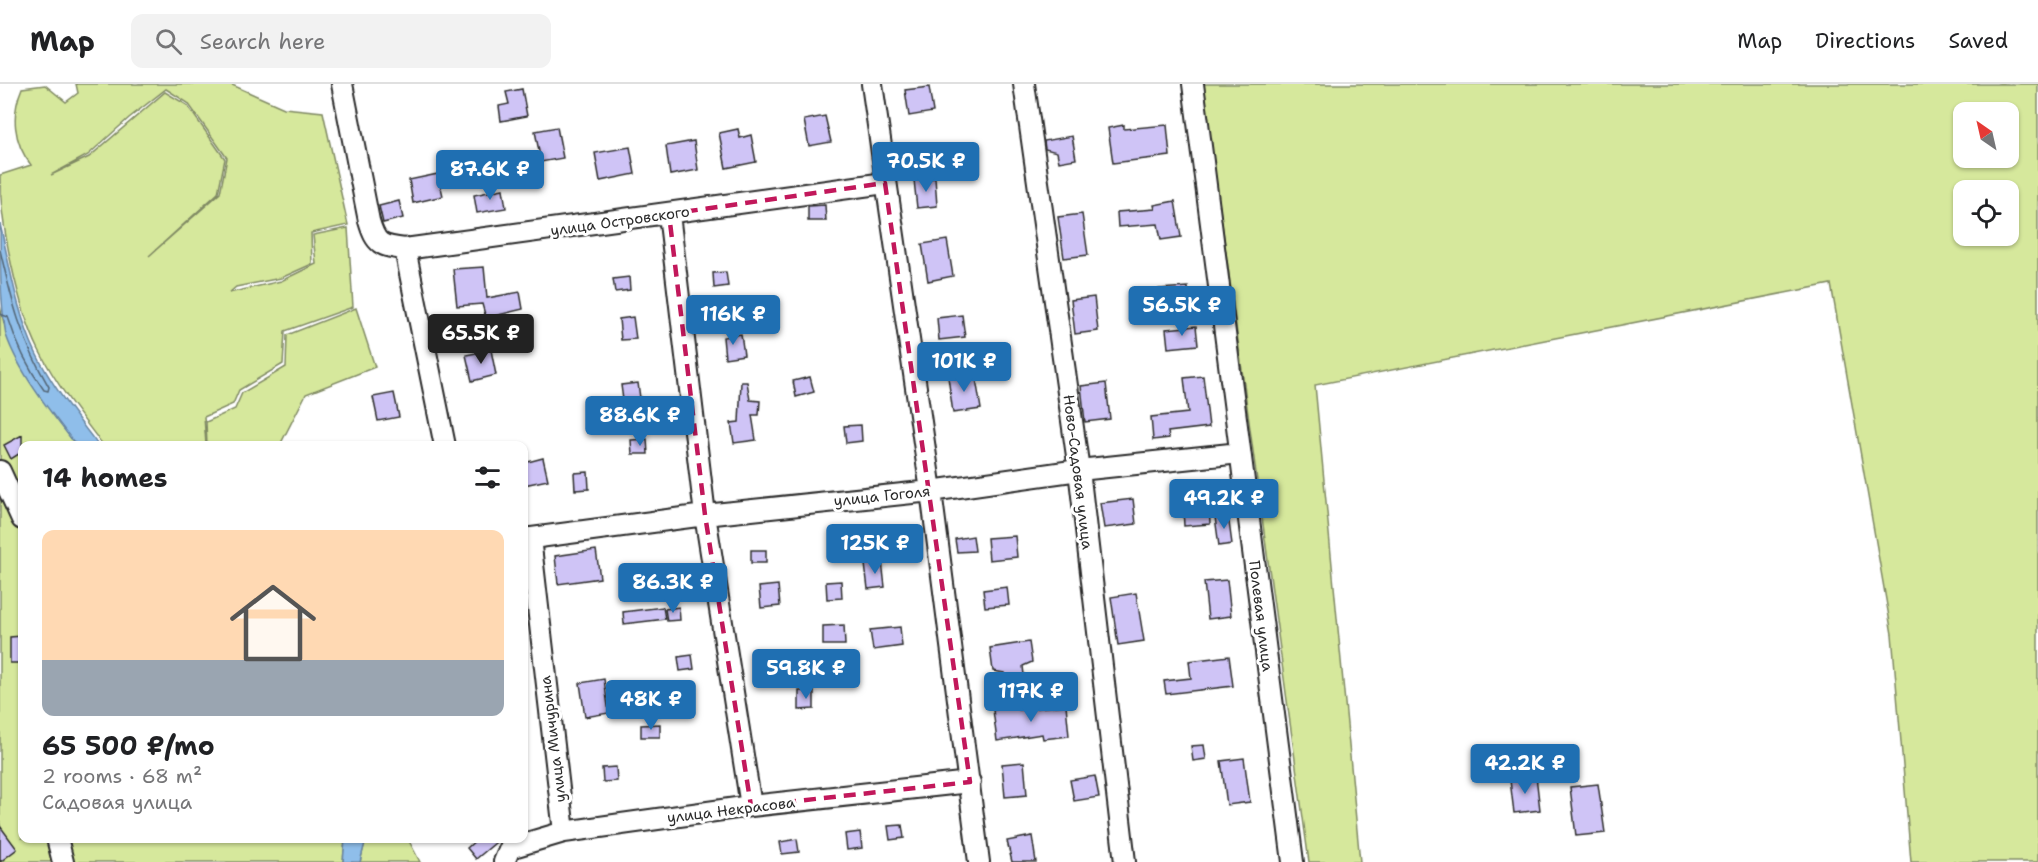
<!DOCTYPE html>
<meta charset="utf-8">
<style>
:root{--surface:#fff;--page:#f2f2f2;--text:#202124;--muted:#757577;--line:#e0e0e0;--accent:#1f6fb2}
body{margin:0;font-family:"Shantell Sans",sans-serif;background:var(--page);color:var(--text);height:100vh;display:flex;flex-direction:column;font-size:22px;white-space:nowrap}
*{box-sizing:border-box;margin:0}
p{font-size:20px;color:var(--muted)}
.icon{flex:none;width:33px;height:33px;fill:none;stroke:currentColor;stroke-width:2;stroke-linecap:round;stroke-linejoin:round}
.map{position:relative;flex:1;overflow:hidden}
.panel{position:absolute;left:18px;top:357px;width:510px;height:402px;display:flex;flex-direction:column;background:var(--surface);border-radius:12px;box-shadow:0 2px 4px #0004}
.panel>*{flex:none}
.needle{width:39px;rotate:326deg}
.buttons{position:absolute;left:1953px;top:18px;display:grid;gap:12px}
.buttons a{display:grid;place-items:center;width:66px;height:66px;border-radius:12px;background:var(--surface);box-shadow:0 2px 4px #0004;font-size:30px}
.price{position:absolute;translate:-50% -51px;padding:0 14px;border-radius:6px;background:var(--accent);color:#fff;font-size:20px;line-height:39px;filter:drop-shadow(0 2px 3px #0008)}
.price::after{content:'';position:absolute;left:50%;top:36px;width:18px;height:14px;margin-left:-9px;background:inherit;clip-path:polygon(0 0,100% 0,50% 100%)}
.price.active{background:#222;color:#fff}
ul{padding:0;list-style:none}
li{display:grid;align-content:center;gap:12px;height:318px;padding:0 24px}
li span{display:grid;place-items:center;height:186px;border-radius:12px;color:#555}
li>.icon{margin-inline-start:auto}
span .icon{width:108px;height:108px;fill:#fffc;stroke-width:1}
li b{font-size:26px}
h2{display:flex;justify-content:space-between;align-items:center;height:72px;padding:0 24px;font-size:26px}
header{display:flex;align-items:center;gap:36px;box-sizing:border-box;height:84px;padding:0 30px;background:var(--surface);border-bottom:2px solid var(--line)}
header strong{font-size:28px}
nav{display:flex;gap:33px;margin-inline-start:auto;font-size:21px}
.search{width:420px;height:54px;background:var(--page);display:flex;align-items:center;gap:15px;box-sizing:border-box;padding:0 21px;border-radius:12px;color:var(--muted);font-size:22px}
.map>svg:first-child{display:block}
.green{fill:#d6e89c;stroke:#808a64;stroke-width:1.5;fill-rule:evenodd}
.water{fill:#8fbeea;stroke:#67839e;stroke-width:1.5}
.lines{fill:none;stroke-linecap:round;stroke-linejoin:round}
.shore{stroke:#536677;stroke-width:1.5}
.building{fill:#cfc4f6;stroke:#2b2b2b;stroke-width:1.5}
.minor-casing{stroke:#2b2b2b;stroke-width:24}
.minor{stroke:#fff;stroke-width:20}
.marked{fill:none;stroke:#c2185b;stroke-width:4.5;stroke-dasharray:12 8;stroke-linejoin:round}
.labels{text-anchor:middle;stroke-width:6;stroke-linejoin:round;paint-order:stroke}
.street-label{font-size:15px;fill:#2b2b2b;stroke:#fff}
</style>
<header>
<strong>Map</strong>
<div class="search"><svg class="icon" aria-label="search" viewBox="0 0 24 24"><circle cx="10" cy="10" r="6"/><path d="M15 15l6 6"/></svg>Search here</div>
<nav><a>Map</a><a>Directions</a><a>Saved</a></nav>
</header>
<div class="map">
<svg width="2038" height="778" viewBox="0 0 2038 778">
<rect width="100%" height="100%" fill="#fff"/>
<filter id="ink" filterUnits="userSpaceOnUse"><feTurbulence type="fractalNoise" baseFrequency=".0167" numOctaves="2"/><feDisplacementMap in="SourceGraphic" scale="12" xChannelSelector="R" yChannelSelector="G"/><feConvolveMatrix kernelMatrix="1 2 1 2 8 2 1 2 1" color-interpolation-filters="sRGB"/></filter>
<g filter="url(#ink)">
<path class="green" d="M76,0H230L284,24L323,28L348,141L311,149L312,180L281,194L236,203L229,209L281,197L316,180L313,151L348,144L353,223L285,247L283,280L239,306L233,320L204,333L206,361H103C80,331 56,300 39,266C17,222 0,139 0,91L31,81C13,58 11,30 22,4L45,1L66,18L78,9ZM166,5L188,19L227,74L220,109L149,172L218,109L225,75L187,21L165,8L89,73L51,91L88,71L129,34Z
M1203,0H2038V778H1911L1892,550L1831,200L1315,301L1360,778H1309ZM1964,28H2008V74H1964ZM1964,106H2008V152H1964Z
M0,223C11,277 44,317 76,361L22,362V754L345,755L343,778H0Z
M356,224L375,283L306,310L280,361H207L206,338L235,325L242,309L286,283L287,251Z
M366,754L408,755L420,778H360Z"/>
<path class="water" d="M0,140C10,183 17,229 36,269C52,302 76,332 98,361H76C52,330 19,289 6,251C0,217 0,175 0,140Z
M345,755H366L360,778H343Z"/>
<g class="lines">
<path class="shore" d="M0,166C12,218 21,255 49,303L48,307L44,306C28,284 16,259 8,233L0,230"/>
</g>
<path class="building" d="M929,3L933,28L909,32L905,6Z
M522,5L527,32L501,37L499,22L509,20L506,8Z
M825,32L831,58L809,62L804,36Z
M1124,41V45L1167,41L1170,72L1113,79L1108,44Z
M557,43L563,74L541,78L535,47Z
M738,45L740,54L751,51L756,78L726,84L719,49Z
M1072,52L1076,75L1059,78L1057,68L1045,65L1044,57Z
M694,57L698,86L670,91L666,62Z
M630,63L635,90L600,97L595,69Z
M438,90L443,112L413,119L409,96Z
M935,94L937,122L917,124L914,96Z
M503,105L506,124L477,129L474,111Z
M399,117L403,134L383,139L379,122Z
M1175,117L1181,153L1161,156L1158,140L1118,143L1117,128L1155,125L1154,121Z
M825,121L826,137H808V122Z
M1082,130L1088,171L1064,174L1058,133Z
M947,156L953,192L928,197L922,160Z
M484,183L487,214L520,208L523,225L486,234L482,220L457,222L453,185Z
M726,188L728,202L714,204L713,189Z
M629,193L630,206L615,208L613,195Z
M1188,203L1189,219L1160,221L1159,205Z
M1094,213L1098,247L1075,250L1071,216Z
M962,231L965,253L939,256L937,234Z
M633,233L636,255L621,256L619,235Z
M1196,242L1198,261L1168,264L1166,245Z
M741,250L744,271L725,274L723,253Z
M491,266L496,291L472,297L466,271Z
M975,289L981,325L953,329L948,293Z
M1203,292L1209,343L1168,348L1169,354L1153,356L1151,333L1188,329L1184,294Z
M810,293L814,308L796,313L793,297Z
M741,298H747L750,316L760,317L759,331H752L756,356L734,359L731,339L739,338Z
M638,299L640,314L623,316L621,301Z
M1106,299L1110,335L1085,338L1081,302Z
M394,309L399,333L378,337L373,313Z
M861,341L862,357L846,359L844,342Z
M22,351V368L11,375L4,361Z
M647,355L648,370H632L631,356Z
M543,374L548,396L524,401V379Z
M588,388L589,405L575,406L574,389Z
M1208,404L1210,440L1184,442L1182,406Z
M1133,415L1136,440L1104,444L1100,419Z
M1228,431L1232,460L1219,462L1215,433Z
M973,452L975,467L957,468L955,455Z
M1015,452L1017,473L989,476L987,454Z
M596,466L600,494L558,500L555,472Z
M751,466H766V479H751Z
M882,477L885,503L868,505L865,480Z
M1227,496L1231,532L1208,535L1204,498Z
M841,497L842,514L827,515L826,498Z
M778,501L780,522L761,524L759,503Z
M1007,503L1009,521L985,523L983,506Z
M1136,509L1144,557L1118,561L1111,513Z
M663,523L665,535L624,540L623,528Z
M679,523L680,536L667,537L665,525Z
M844,541L845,561H823V542Z
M900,543L902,562L873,566L870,546Z
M22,552V579H10V553Z
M1029,558L1032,578L1023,582L1025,600L1006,603L1004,589L993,587L990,564Z
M786,566L788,581L771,582L770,567Z
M692,571L694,585L680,587L678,573Z
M1229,572L1233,602L1166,610L1164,597L1191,594L1189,577Z
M604,595L609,629L585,633L580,599Z
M799,607H814V625L799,626Z
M1066,621L1069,652L1043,655L1042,650L997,657L993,626L1018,622L1019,626Z
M660,640V653H641V641Z
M1204,661L1206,675L1193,677L1191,662Z
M1244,674L1250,718L1227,721L1221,677Z
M1024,678L1027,711L1005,713L1002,680Z
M616,683L617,697L603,698L602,684Z
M1095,692L1099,713L1074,717L1070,696Z
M1536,692L1540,726L1514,729L1510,696Z
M1598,700L1605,749L1576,752L1570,703Z
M902,741L904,754L890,756L888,742Z
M0,742L17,765L0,778Z
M860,748L862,764L847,766L845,750Z
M1032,752L1036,778H1012L1007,757Z
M478,754H501L476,775L467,764Z
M797,755L799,768L782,770L780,758Z"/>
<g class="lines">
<g class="minor-casing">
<path id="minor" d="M342,0L369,137C376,161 381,162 405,165L885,99
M872,0L931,407L979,778
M1024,0L1079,386L1125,778
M1193,0L1293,778
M669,130L705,431L751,722
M405,165L445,362
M0,387L22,435
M530,454L564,748
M524,455L705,431L931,407L1079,386L1240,369
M57,754L63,778
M504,778L510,764L564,748L751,722L970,698"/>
</g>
<use href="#minor" class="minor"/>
</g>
</g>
<path class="marked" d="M885,99L970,698L751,722L705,431L669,130Z"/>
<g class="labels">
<g class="street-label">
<text transform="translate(620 137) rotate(-8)" y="5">улица Островского</text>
<text transform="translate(1078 388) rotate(83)" y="5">Ново-Садовая улица</text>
<text transform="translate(882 412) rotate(-6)" y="5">улица Гоголя</text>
<text transform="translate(1261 532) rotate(83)" y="5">Полевая улица</text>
<text transform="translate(553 655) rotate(-97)" y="5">улица Мичурина</text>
<text transform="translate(731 726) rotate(-7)" y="5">улица Некрасова</text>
</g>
</g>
</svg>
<div class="buttons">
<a><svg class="needle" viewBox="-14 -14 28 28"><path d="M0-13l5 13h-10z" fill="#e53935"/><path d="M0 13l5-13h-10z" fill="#757577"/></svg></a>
<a><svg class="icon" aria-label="locate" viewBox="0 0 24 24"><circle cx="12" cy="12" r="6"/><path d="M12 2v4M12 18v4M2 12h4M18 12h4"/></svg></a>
</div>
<b class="price" style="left:926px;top:109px">70.5K ₽</b>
<b class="price" style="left:490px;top:117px">87.6K ₽</b>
<b class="price" style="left:1182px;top:253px">56.5K ₽</b>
<b class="price" style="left:733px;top:262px">116K ₽</b>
<b class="price active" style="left:481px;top:281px">65.5K ₽</b>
<b class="price" style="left:964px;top:309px">101K ₽</b>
<b class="price" style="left:640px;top:363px">88.6K ₽</b>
<b class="price" style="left:1224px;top:446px">49.2K ₽</b>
<b class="price" style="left:875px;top:491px">125K ₽</b>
<b class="price" style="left:673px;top:530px">86.3K ₽</b>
<b class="price" style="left:806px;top:616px">59.8K ₽</b>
<b class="price" style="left:1031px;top:639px">117K ₽</b>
<b class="price" style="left:651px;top:647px">48K ₽</b>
<b class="price" style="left:1525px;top:711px">42.2K ₽</b>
<section class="panel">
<h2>14 homes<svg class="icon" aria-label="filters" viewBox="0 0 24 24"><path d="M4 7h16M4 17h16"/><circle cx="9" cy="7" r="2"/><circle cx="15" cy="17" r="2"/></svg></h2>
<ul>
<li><span style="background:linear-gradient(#ffd9b3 70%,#9aa5b1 0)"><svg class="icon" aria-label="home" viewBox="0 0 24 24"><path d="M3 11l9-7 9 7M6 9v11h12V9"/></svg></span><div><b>65 500 ₽/mo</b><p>2 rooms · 68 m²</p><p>Садовая улица</p></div></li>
</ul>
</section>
</div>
